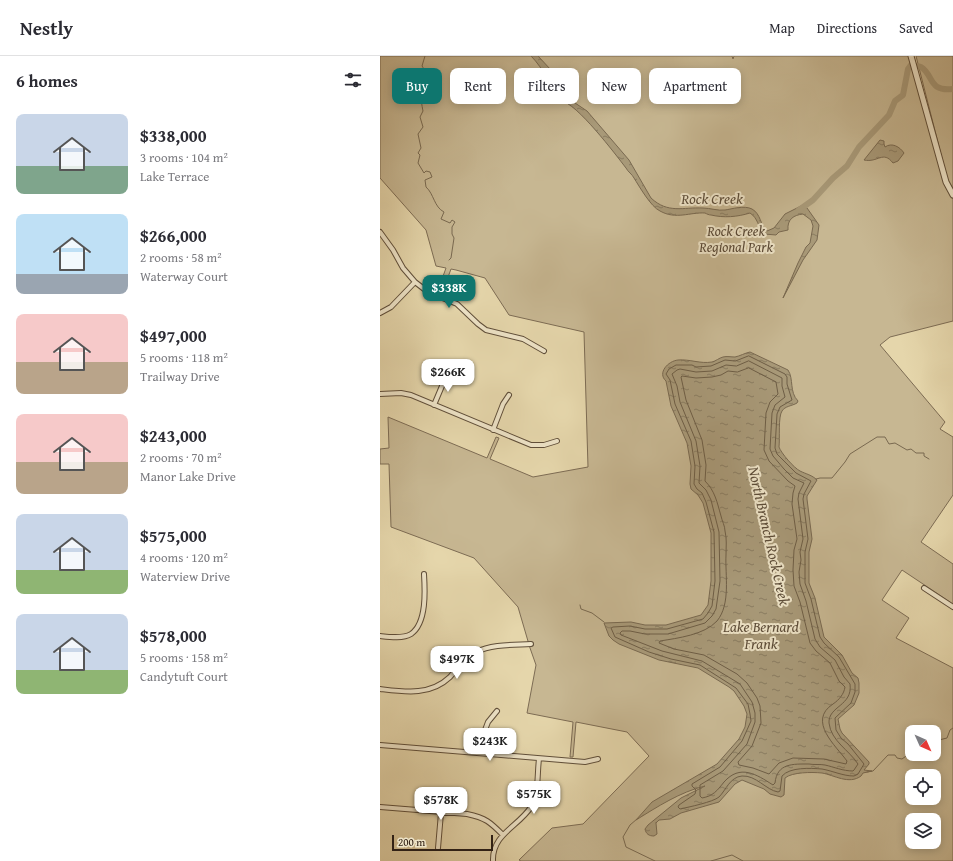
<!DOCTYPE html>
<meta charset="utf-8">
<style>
:root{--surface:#fff;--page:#f7f7f7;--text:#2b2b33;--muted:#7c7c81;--line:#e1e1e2;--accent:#0f766e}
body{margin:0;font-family:"Gentium Book Plus",serif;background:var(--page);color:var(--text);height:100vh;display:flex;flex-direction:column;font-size:15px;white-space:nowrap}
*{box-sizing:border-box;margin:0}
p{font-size:13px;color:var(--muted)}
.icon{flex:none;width:22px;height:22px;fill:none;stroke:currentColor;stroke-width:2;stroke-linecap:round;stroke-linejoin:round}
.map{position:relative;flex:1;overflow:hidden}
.sheet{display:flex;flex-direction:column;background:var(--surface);width:380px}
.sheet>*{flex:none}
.guide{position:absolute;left:12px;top:12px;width:380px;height:36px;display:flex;gap:8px}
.needle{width:26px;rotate:135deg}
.fabs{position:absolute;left:525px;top:669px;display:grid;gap:8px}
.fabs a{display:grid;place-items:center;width:36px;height:36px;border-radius:8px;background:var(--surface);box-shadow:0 2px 10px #0003;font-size:20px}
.scale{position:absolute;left:12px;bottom:10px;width:101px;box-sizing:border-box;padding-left:4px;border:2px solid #332215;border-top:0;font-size:11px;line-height:14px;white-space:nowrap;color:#332215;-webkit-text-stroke:3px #eee4c8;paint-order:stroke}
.price{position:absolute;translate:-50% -34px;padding:0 9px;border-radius:8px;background:#fff;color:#222;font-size:13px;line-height:26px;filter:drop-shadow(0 1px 2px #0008)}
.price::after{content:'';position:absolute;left:50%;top:24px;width:12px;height:9px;margin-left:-6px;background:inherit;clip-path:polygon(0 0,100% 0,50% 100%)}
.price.selected{background:var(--accent);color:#fff}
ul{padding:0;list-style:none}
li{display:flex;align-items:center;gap:12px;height:100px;padding:0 16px}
li span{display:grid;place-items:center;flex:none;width:112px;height:80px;border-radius:8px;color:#555}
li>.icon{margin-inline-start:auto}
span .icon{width:48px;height:48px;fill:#fffc;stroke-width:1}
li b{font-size:17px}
h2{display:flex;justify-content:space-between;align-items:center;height:48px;padding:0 16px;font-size:17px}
.pill{padding:0 14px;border-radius:8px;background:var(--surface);box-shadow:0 2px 10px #0003;font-size:14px;line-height:36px}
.pill.selected{background:var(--accent);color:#fff}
header{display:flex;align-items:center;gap:24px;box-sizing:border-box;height:56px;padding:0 20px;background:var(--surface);border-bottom:1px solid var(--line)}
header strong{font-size:19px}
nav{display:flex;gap:22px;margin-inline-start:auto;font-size:14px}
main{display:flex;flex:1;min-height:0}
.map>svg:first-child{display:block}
.park{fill:#c7b792;stroke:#7d6c54;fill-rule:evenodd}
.water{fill:url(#water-ripples);stroke:#796950}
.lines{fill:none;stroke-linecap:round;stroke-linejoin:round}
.shore{stroke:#6e5e46;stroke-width:1}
.stream{stroke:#796950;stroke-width:1}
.river{stroke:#a89978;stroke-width:6}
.minor-casing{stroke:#604f3a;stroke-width:6}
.tertiary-casing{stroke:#604f3a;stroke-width:7}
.minor{stroke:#eee4c8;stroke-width:4}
.tertiary{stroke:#eee4c8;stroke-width:5}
.labels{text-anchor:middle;stroke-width:4;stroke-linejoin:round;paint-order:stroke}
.park-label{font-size:14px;font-style:italic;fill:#584734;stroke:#eee4c8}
.water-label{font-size:15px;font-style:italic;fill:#5c4c38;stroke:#eee4c8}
</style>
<header>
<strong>Nestly</strong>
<nav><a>Map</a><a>Directions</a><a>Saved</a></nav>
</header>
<main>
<section class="sheet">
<h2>6 homes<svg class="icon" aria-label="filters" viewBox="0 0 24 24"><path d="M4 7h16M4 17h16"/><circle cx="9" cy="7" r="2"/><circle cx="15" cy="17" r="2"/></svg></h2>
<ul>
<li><span style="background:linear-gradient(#c9d6e8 65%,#7fa58c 0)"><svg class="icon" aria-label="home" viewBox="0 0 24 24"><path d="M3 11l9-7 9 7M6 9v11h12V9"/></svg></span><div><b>$338,000</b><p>3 rooms · 104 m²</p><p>Lake Terrace</p></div></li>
<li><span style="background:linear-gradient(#bfe0f5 75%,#9aa5b1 0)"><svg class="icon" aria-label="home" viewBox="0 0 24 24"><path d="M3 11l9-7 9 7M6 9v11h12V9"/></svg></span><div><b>$266,000</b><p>2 rooms · 58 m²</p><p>Waterway Court</p></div></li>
<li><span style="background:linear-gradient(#f6c9c9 60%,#b9a48a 0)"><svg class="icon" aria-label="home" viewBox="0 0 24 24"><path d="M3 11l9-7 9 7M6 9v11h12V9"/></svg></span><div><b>$497,000</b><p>5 rooms · 118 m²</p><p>Trailway Drive</p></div></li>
<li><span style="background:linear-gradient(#f6c9c9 60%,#b9a48a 0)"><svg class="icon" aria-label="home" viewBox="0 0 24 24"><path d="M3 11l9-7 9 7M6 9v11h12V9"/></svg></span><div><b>$243,000</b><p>2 rooms · 70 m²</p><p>Manor Lake Drive</p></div></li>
<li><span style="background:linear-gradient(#c9d6e8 70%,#8fb573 0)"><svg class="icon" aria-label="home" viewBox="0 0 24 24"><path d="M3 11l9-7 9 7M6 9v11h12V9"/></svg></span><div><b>$575,000</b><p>4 rooms · 120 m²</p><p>Waterview Drive</p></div></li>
<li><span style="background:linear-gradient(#c9d6e8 70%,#8fb573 0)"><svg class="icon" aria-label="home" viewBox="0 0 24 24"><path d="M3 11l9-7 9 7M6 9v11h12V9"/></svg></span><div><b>$578,000</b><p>5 rooms · 158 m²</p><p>Candytuft Court</p></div></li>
</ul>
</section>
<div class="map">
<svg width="573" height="805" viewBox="0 0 573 805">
<defs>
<pattern id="water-ripples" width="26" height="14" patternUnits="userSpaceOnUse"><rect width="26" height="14" fill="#a89978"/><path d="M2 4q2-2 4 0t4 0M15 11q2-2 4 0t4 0" fill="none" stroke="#897c61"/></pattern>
</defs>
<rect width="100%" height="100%" fill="#e5d6ab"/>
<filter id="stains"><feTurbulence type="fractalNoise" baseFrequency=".005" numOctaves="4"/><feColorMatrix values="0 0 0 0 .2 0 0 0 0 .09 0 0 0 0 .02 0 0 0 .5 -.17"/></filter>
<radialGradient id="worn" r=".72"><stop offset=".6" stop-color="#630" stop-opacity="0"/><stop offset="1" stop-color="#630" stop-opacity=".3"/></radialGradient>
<path class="park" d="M0,0H352L353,3L354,0H533L537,10L539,28L566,131L573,142V265L510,281L500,289L565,366L560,373L573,381V439L541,486L573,508V548L522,514L502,544L529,562L516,582L573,612V805H141L139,804L172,772L203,768L269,700L247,676L196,666L193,701H190L193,666L147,657L156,609L150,592L138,551L94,502L11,471L9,408H0V393L9,392L8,361L107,402L116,381L119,382L110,403L153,421L208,411L204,276L129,259L105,222L76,214L71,213L61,240L57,237L66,212L56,210L46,174L0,122ZM532,676H554V698H532ZM532,720H554V742H532ZM532,764H554V786H532Z
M536,0H573V136L568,126Z"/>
<path class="water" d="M151,0H158L171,14L180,35L189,43L207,55L249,104L271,142C288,158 303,151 323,152C330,152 338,155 345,154C352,153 364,149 372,153C381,158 380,169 387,175L394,172L405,158L423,149L427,152L439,169L437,184L423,204L403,242L418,207L426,191L430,187L433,170L431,164L423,158C414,159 407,163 408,174L399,176L396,179L384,178C378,171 378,162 370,157C357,161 344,162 331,159C329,159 327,158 325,157C310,156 296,164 280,155C271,151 259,130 254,122C252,118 248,116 246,112C236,99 196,46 181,45C170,30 164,13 151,0Z
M500,84L504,85V88L505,91C512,86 520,91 524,97L518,105L513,107C503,94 498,107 484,104Z
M370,296L408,314C414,323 409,336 418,345L417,347C412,350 405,350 402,355C398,361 400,382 399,391C401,397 414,412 420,415C426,418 432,419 437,424L427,440V443L432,483L429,496V527L435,542L444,581L462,599L472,617L478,622L479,627V637L474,649L458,663L460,673L462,677L489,706V708L484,714L492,715L483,717L481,720C469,729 454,719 442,717C432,716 412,716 405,722L404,739L401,741L390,738L384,733L362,724L355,728L339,746L301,757L290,763L279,764L276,767L277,778L274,780C269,780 266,778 265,773L268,769L301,742L325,730C300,736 277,751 256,764L272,746L337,708L359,683L365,671L367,658L364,650L354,635L349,631L318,612L279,604L239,588L233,584L229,580L224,567L251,566L265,569H286L321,559L328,549L331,525V477L323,447L318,439L311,433L310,428L311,410L307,387L291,350L286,325C277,317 288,305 298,304C310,303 320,308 332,306C336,305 339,302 343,301C347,300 351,301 355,301C360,300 365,297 370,296Z"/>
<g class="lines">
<path class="shore" d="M369,300L405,318L407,321V328L412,344L400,351L397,358L395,392L397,398L416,417L431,425L424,438L423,443L428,483L425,496V527L431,543L440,581L444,587L459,601L475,628V636L471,647L455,662L456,674L461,682L468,688L484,708L478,718L474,720C463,720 453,715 442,713C430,712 410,711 402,720L400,735L398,736C386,734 376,719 362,720C350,721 346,734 339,741C333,746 309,751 300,753L298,751L299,749L315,738L316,734L312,730V728L340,711L362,685L371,665L370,658L368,648L356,632L320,609L291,603L269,596L235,581L231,572L233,571L250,570L265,573H287L323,563L328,557L332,550L335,525L334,476L326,446L322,437L317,433L314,428L315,410L311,385L295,348L290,324L286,318L289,313L296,309H312L316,311L331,310L345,304L355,305Z
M369,305L402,322V330L405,341L395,349L392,357L390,393L393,400L404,413L413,422L424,427L419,437L418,443L423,483L420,496L421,504L419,516L420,528L426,545L435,583L440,591L455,604L464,621L470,628C473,650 448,650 449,667C451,685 469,694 478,708L474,714L473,715C463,715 454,711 445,709C440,708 434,709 429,708C413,708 397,707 395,727L393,729C376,718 360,708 344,726C337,735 333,740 322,742L320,740V729L343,715L367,688L375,666V657L372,646L360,628L322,605L282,595L241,579L240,577L242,575H250L265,578H288L325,567L332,560L336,553L340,525L339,476L331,444L326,434L319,427L320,410L316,385L300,346L297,330L292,318L297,314L300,313L316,316L332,315L346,309L356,310Z
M369,312L396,326L398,338L390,346L386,357L384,394L389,405L408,425L415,430L413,437L412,448L417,483L414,494L413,514L414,530L420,546L430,587L436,595L450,607L459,625L465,631C464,638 459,644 453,648C427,665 456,690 467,705L466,708L444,703L413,702L399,707L389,718L373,712L359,709L358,706L372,690L381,667L380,650L377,642L367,627L357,618L324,599L294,593L279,587L280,585C298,582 324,579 337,565C351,548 345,519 346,499C346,491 347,483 345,475C345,470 342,465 341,460C337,446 335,435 325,425L326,409L322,384L306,344L301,321L302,320L316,322L332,321L341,319L348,315L357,316Z"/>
<path class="stream" d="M45,0L42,10L44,13V19L48,23L49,28L47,32L41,34C40,37 42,51 43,55L40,61L43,71L38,78L41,92L38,97L40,99L38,107L44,117L46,115L50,116L52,121L45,124L46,131C54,138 54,151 64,156L61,163L70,167L72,164L75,166L72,171V178L74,182L71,202L69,204
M436,423L440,422H452L465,406L470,398L497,381H505L509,388L515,387L527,394L531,393L536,397H544V400L549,403
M200,549L201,553L212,557L224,566
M554,688L559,684L567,682L570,674L573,672
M487,716L493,715L508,699H515L517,702L522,703L529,698H536
M257,763L250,769L243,781L246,791L275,805
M331,805L352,799L363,805"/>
<path class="river" d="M419,154L433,144L453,122L467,110L479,91L509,59L515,45L523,39L528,13L531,9C534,10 538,10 541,11C554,19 548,36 573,33"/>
<g class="minor-casing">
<path id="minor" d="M0,176L13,194L23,212L35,226L48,236L77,248L98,268L106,274L143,283L164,295
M0,257L11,251L35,226
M0,338L21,337L31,339L151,389H164L177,385
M54,349L62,330L65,319
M113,374L123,348L129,339
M544,532L573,551
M0,580C9,581 23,583 31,578C47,567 45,534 44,518
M0,633C25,636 50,640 70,621C78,612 85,601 96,596C112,588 133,589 151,588
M0,689L205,706L218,703
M102,697L105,674L108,666L117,655
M0,751L87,758C106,762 110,766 123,779
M58,792L61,757
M113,805C112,778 138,771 151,751C159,738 157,718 159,703"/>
</g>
<g class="tertiary-casing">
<path id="tertiary" d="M531,0L566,126L573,139"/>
</g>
<use href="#minor" class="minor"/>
<use href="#tertiary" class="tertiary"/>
</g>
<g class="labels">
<g class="park-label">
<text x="356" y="180">Rock Creek<tspan x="356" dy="16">Regional Park</tspan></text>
</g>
<g class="water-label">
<text x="332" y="148">Rock Creek</text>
<text transform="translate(389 480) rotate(77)" y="5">North Branch Rock Creek</text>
<text x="381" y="576">Lake Bernard<tspan x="381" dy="17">Frank</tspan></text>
</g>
</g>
<rect width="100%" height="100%" filter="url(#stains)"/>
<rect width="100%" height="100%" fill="url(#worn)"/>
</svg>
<div class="fabs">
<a><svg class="needle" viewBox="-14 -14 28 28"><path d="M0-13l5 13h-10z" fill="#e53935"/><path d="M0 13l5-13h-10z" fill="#7c7c81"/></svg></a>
<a><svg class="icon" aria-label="locate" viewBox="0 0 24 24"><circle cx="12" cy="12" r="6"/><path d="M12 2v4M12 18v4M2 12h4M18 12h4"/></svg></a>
<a><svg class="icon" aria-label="layers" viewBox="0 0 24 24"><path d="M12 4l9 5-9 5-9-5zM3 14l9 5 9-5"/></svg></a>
</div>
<div class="scale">200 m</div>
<b class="price selected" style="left:69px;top:253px">$338K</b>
<b class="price" style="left:68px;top:337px">$266K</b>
<b class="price" style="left:77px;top:624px">$497K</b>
<b class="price" style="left:110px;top:706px">$243K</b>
<b class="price" style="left:154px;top:759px">$575K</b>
<b class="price" style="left:61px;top:765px">$578K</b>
<div class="guide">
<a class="pill selected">Buy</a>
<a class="pill">Rent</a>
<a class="pill">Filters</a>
<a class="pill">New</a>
<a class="pill">Apartment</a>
</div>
</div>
</main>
